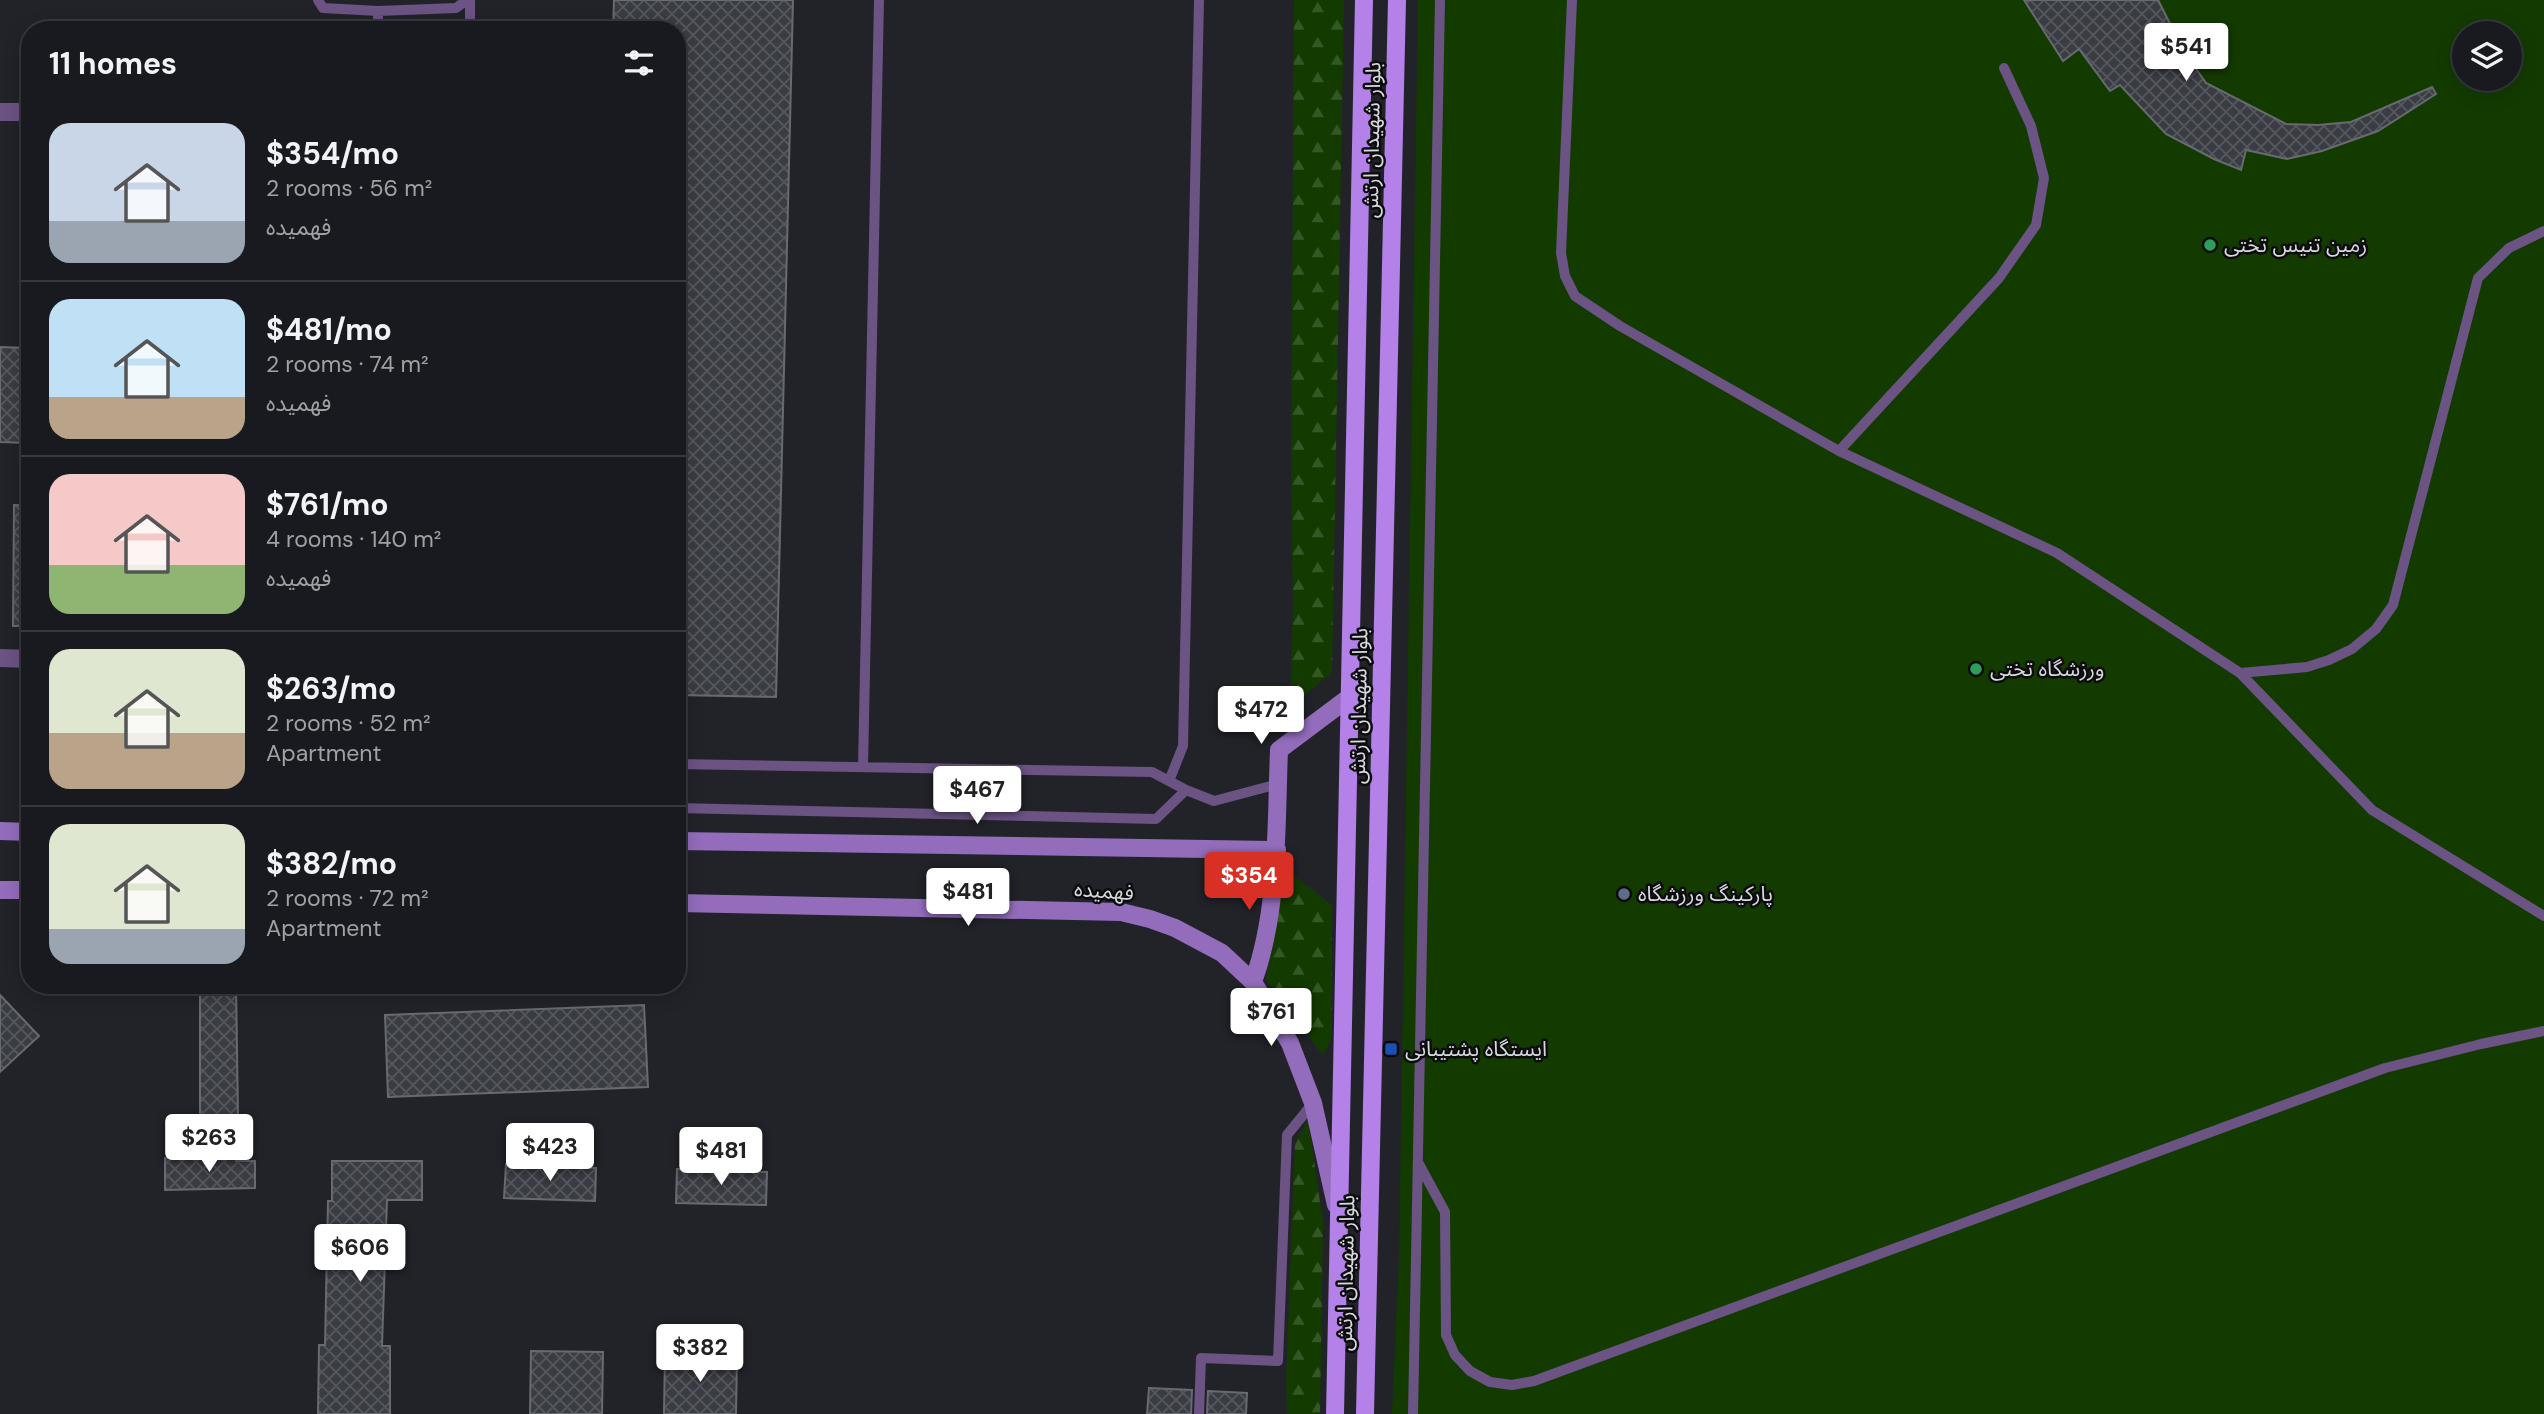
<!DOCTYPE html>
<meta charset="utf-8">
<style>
:root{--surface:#191a1f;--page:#222328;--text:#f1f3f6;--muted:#9fa1a4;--line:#37383d;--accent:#d93025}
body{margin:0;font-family:"DM Sans","Noto Sans Arabic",sans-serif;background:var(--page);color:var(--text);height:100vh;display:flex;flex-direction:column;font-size:26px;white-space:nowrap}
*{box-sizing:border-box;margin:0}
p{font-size:23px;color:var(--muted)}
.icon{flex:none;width:38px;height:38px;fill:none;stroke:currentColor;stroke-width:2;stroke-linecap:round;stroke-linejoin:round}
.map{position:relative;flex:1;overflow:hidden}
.details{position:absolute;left:21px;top:21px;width:665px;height:973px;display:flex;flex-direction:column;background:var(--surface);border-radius:28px;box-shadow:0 4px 18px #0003,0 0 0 2px var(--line)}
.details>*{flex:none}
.tools{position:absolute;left:2452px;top:21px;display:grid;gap:14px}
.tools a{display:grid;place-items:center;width:70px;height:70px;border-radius:50%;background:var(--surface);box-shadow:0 4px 18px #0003,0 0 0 2px var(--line);font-size:35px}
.price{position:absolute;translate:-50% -60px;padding:0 16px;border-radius:7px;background:#fff;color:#222;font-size:23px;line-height:46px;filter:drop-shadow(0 2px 4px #0008)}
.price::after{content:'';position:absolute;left:50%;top:42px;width:21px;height:16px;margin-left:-10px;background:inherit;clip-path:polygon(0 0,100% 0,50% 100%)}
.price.selected{background:var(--accent);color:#fff}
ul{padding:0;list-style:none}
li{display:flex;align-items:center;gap:21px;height:175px;padding:0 28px}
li+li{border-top:2px solid var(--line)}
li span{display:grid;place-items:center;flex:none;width:196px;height:140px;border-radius:21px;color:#555}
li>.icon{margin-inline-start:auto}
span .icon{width:84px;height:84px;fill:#fffc;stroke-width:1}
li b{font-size:30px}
h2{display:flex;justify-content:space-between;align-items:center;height:84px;padding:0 28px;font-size:30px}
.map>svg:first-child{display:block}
.forest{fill:url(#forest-firs)}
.pitch{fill:#133b00;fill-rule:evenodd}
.building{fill:url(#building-cross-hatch);stroke:#686a72;stroke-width:2}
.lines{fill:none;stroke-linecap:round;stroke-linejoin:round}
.lane{stroke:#6b5384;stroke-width:10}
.street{stroke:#6b5384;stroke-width:18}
.secondary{stroke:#936dbc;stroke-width:18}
.primary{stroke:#b381e7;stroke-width:18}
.leisure-dot{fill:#2e9e5b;stroke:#0c0c0f;stroke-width:2.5}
.service-dot{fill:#5c6f8a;stroke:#0c0c0f;stroke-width:2.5}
.transit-dot{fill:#1a4fb4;stroke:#0c0c0f;stroke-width:2.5}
.labels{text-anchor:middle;stroke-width:5;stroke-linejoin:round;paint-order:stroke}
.street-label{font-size:21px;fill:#d7d9dd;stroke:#0c0c0f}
.poi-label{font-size:21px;fill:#d7d9dd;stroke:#0c0c0f;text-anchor:start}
</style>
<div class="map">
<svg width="2544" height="1414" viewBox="0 0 2544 1414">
<defs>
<pattern id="forest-firs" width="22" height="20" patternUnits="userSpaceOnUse" patternTransform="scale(1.75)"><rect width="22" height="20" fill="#133b00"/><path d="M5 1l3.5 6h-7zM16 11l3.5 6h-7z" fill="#355725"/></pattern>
<pattern id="building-cross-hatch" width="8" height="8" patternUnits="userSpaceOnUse" patternTransform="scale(1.75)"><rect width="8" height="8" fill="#3a3c43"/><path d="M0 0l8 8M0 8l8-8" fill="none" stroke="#56585e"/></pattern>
</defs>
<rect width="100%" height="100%" fill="#212329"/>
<path class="forest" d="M1294,0H1344L1332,672L1290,708L1293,606L1291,469Z
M1284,868L1332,905V1037L1323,1055L1266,980Z
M1308,1119L1323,1223L1320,1414H1287L1286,1380L1295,1143Z"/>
<path class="pitch" d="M1418,0H2544V1414H1392L1399,1259ZM2464,33H2510V79H2464Z"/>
<path class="building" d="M614,0H793L776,697L677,695V30H613Z
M2024,0H2158L2185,53L2206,83L2286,124L2318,125L2351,122L2432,87L2436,94L2378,131L2322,151L2287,159L2246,150L2241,170L2214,159L2166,134L2120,85L2110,91L2079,49L2063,61Z
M0,347L30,348V443L0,442Z
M14,505L30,506V626H13Z
M200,985H236L238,1116H200Z
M0,995L39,1036L0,1072Z
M644,1005L648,1087L388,1097L385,1015Z
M236,1157V1161H255V1188L165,1190V1158Z
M332,1161H422V1200H387L382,1346H390V1414H318L319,1345H325L328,1201H332Z
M506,1164L596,1168L595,1201L504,1198Z
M677,1169L767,1172L766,1205L676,1203Z
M531,1351L603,1352L602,1414H530Z
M665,1353L737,1354L736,1414H664Z
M1149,1388L1192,1390L1191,1414H1147Z
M1208,1391L1247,1393L1246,1414H1207Z"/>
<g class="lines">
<path class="lane" d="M318,0L323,8L378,11L456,8L467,0
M1572,0L1561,253L1565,276L1575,296L1620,326L1839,451L2057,553L2240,673L2307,667L2329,660L2352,649L2376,629L2393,605L2478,278L2509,248L2544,231
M378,30V11
M470,30V0
M1839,451L1999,278L2036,225L2044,178L2031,126L2004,68
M2240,673L2372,810L2544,916
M677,764L1152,772L1186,790L1214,801L1278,784
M863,767L879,0
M1169,781L1183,746L1199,0
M677,808L1156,819L1186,790
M1419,1164L1445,1212L1446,1335L1455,1355L1470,1371L1490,1382L1512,1385L1534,1381L2385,1068L2481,1044L2544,1031
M1199,1414L1201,1358L1278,1361L1287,1135L1313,1103
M1413,1414L1440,0"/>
<path class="street" d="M0,112H30
M0,658L30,659"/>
<path class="secondary" d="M0,831L30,832
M677,841L1277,850
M0,890H30
M677,903L1121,912L1150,919L1175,928L1222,953L1253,982L1290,1043L1313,1103L1336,1205
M1253,982C1279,911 1276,825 1279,750L1351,696"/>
<path class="primary" d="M1335,1414L1364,0
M1365,1414L1397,0"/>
</g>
<g class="leisure-dot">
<circle cx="2210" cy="245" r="7"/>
<circle cx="1976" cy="669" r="7"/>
</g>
<circle class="service-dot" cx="1624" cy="894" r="7"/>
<rect class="transit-dot" x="1384" y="1042" width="14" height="14" rx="3.5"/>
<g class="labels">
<g class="street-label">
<text transform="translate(1372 140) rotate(-89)" y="7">بلوار شهیدان ارتش</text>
<text transform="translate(1359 706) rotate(-89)" y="7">بلوار شهیدان ارتش</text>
<text transform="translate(1104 891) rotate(4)" y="7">فهمیده</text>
<text transform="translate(1346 1273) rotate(-89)" y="7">بلوار شهیدان ارتش</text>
</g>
<g class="poi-label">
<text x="2224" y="252">زمین تنیس تختی</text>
<text x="1990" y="676">ورزشگاه تختی</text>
<text x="1638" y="901">پارکینگ ورزشگاه</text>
<text x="1405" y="1056">ایستگاه پشتیبانی</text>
</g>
</g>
</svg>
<div class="tools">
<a><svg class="icon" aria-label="layers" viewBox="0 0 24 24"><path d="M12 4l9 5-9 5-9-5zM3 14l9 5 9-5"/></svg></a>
</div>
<b class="price" style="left:2186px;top:83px">$541</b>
<b class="price" style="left:1261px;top:746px">$472</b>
<b class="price" style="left:977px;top:826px">$467</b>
<b class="price selected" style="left:1249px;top:912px">$354</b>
<b class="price" style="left:968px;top:928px">$481</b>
<b class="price" style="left:1271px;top:1048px">$761</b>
<b class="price" style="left:209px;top:1174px">$263</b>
<b class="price" style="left:550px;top:1183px">$423</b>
<b class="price" style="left:721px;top:1187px">$481</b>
<b class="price" style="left:360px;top:1284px">$606</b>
<b class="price" style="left:700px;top:1384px">$382</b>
<section class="details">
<h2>11 homes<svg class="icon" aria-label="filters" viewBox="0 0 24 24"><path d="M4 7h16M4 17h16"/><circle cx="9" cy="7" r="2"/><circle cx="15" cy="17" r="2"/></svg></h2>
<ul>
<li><span style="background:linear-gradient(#c9d6e8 70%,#9aa5b1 0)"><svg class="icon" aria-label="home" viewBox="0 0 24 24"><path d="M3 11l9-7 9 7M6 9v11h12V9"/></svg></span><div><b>$354/mo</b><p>2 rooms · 56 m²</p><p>فهمیده</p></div></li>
<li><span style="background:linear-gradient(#bfe0f5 70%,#b9a48a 0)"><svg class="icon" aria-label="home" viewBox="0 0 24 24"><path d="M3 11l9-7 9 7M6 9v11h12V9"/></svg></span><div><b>$481/mo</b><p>2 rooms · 74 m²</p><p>فهمیده</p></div></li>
<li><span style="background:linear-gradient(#f6c9c9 65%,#8fb573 0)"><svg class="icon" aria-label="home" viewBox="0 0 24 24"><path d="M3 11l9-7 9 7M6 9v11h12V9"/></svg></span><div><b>$761/mo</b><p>4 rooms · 140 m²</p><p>فهمیده</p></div></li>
<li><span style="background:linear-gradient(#dfe7d0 60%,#b9a48a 0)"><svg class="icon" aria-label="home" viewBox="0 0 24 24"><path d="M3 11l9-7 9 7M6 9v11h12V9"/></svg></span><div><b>$263/mo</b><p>2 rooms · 52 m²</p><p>Apartment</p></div></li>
<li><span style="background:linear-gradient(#dfe7d0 75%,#9aa5b1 0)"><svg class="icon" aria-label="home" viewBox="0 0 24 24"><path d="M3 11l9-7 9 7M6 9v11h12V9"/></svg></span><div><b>$382/mo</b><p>2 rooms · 72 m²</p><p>Apartment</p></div></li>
</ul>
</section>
</div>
